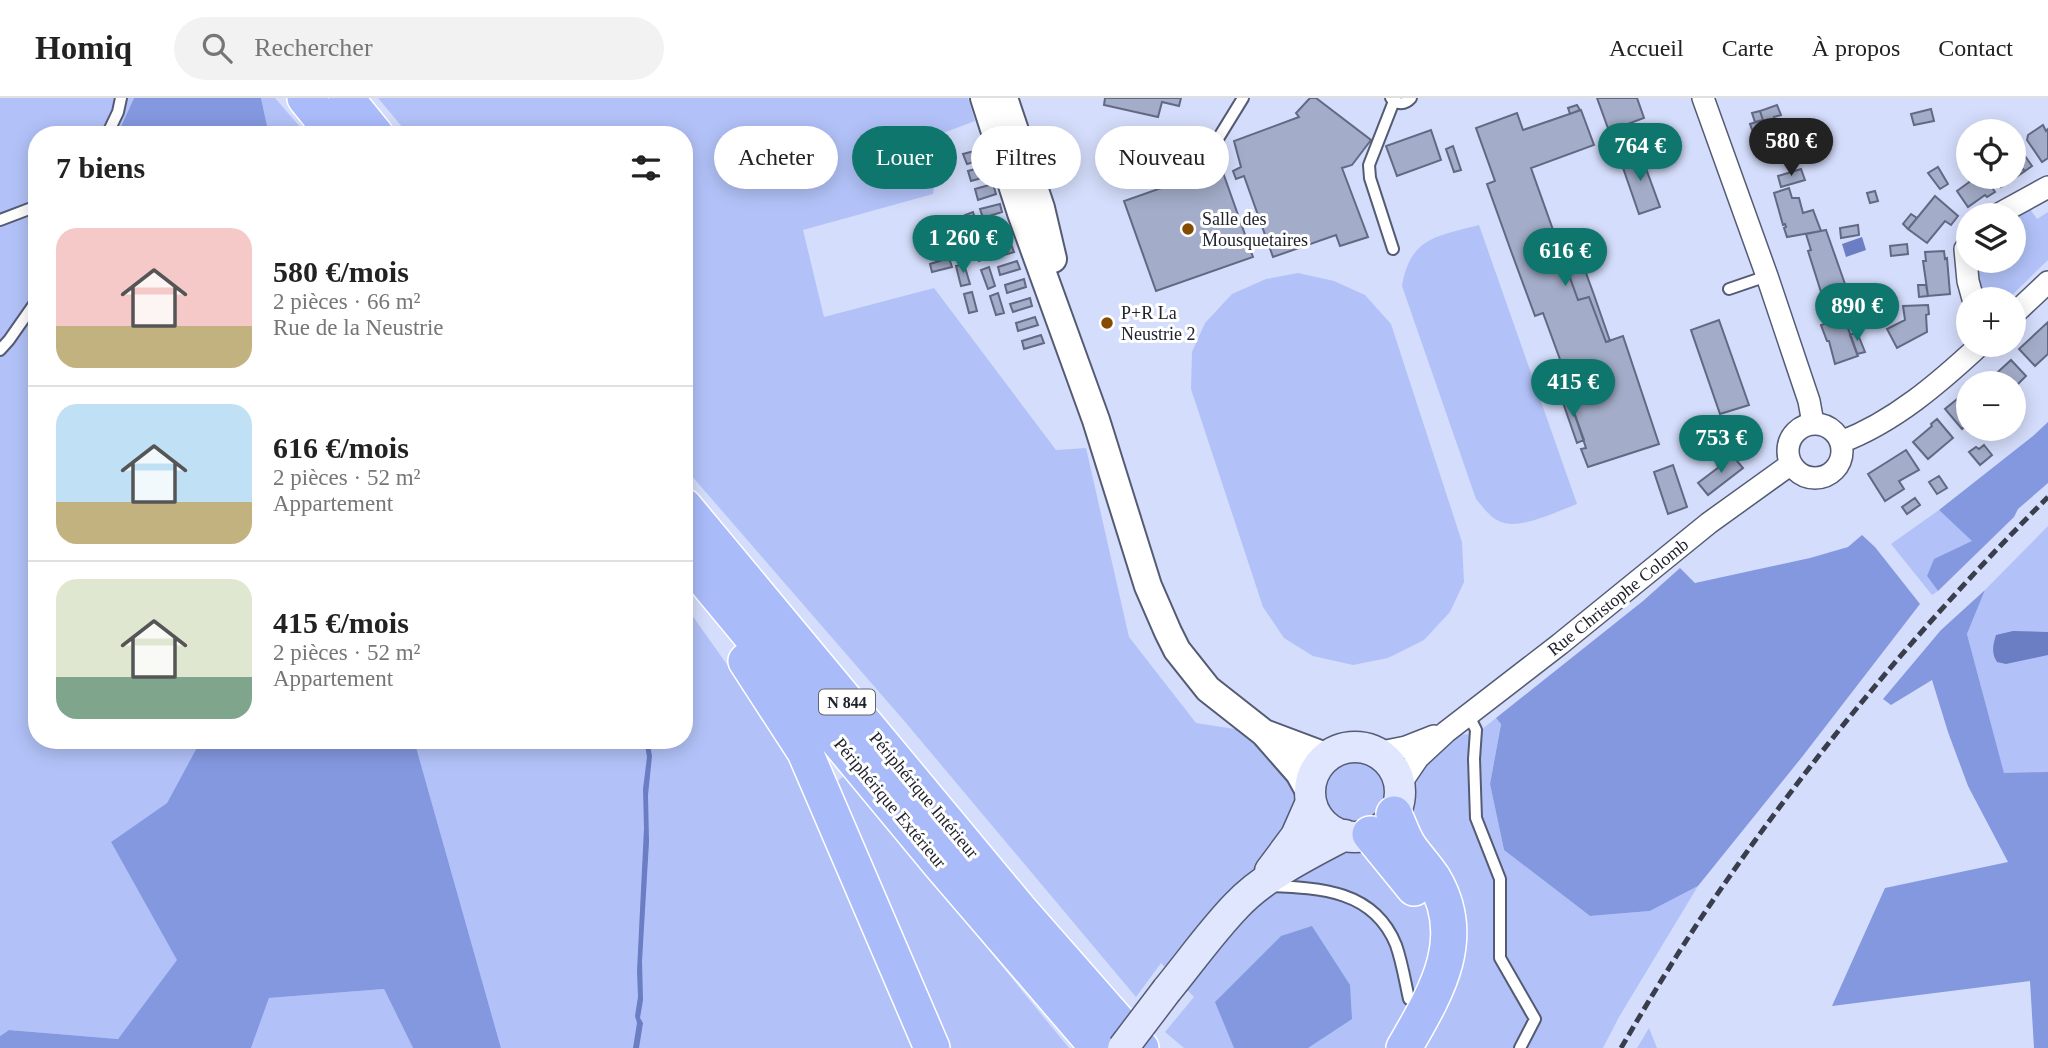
<!DOCTYPE html>
<html lang="fr">
<meta charset="utf-8">
<style>
:root{--surface:#fff;--page:#f2f2f2;--text:#222;--muted:#767676;--line:#e0e0e0;--accent:#0f766e}
body{margin:0;font-family:Georgia,serif;background:var(--page);color:var(--text);height:100vh;display:flex;flex-direction:column;font-size:26px;white-space:nowrap}
*{box-sizing:border-box;margin:0}
p{font-size:23px;color:var(--muted)}
.icon{flex:none;width:38px;height:38px;fill:none;stroke:currentColor;stroke-width:2;stroke-linecap:round;stroke-linejoin:round}
.map{position:relative;flex:1;overflow:hidden}
.drawer{position:absolute;left:28px;top:28px;width:665px;height:623px;display:flex;flex-direction:column;background:var(--surface);border-radius:28px;box-shadow:0 4px 18px #0003}
.drawer>*{flex:none}
.guide{position:absolute;left:714px;top:28px;width:665px;height:63px;display:flex;gap:14px}
.fabs{position:absolute;left:1956px;top:21px;display:grid;gap:14px}
.fabs a{display:grid;place-items:center;width:70px;height:70px;border-radius:50%;background:var(--surface);box-shadow:0 4px 18px #0003;font-size:35px}
.price{position:absolute;translate:-50% -60px;padding:0 16px;border-radius:24px;background:var(--accent);color:#fff;font-size:23px;line-height:46px;filter:drop-shadow(0 2px 4px #0008)}
.price::after{content:'';position:absolute;left:50%;top:42px;width:21px;height:16px;margin-left:-10px;background:inherit;clip-path:polygon(0 0,100% 0,50% 100%)}
.price.active{background:#222;color:#fff}
ul{padding:0;list-style:none}
li{display:flex;align-items:center;gap:21px;height:175px;padding:0 28px}
li+li{border-top:2px solid var(--line)}
li span{display:grid;place-items:center;flex:none;width:196px;height:140px;border-radius:21px;color:#555}
li>.icon{margin-inline-start:auto}
span .icon{width:84px;height:84px;fill:#fffc;stroke-width:1}
li b{font-size:30px}
h2{display:flex;justify-content:space-between;align-items:center;height:84px;padding:0 28px;font-size:30px}
.pill{padding:0 24px;border-radius:32px;background:var(--surface);box-shadow:0 4px 18px #0003;font-size:24px;line-height:63px}
.pill.active{background:var(--accent);color:#fff}
header{display:flex;align-items:center;gap:42px;box-sizing:border-box;height:98px;padding:0 35px;background:var(--surface);border-bottom:2px solid var(--line)}
header strong{font-size:33px}
nav{display:flex;gap:38px;margin-inline-start:auto;font-size:24px}
.search{width:490px;height:63px;background:var(--page);display:flex;align-items:center;gap:18px;box-sizing:border-box;padding:0 24px;border-radius:38px;color:var(--muted);font-size:26px}
.map>svg:first-child{display:block}
.green{fill:#b2c2f8}
.forest{fill:#8498e0}
.water{fill:#6b7dc3}
.building{fill:#a3acc8;stroke:#626983;stroke-width:2}
.lines{fill:none;stroke-linecap:round;stroke-linejoin:round}
.service-casing{stroke:#545b74;stroke-width:14}
.minor-casing{stroke:#545b74;stroke-width:24}
.tertiary-casing{stroke:#545b74;stroke-width:30}
.secondary-casing{stroke:#545b74;stroke-width:33}
.trunk-casing{stroke:#fff;stroke-width:38}
.service{stroke:#fff;stroke-width:10}
.minor{stroke:#fff;stroke-width:21}
.tertiary{stroke:#fff;stroke-width:26}
.secondary{stroke:#dfe6fd;stroke-width:30}
.trunk{stroke:#aabbfa;stroke-width:35}
.rail{stroke:#3a3e4c;stroke-width:5;stroke-dasharray:10 5;stroke-linecap:butt}
.secondary-bridge-casing{stroke:#545b74;stroke-width:33;stroke-linecap:butt}
.secondary-bridge{stroke:#dfe6fd;stroke-width:30}
.poi-dot{fill:#854b01;stroke:#fff;stroke-width:2.5}
.labels{text-anchor:middle;stroke-width:6;stroke-linejoin:round;paint-order:stroke}
.shield{fill:#fff;stroke:#63656d;stroke-width:2}
.shield-label{font-size:16px;font-weight:bold;fill:#20232e}
.poi-label{font-size:18px;fill:#20232e;stroke:#fff;text-anchor:start}
.street-label{font-size:18px;fill:#20232e;stroke:#fff}
</style>
<header>
<strong>Homiq</strong>
<div class="search"><svg class="icon" aria-label="search" viewBox="0 0 24 24"><circle cx="10" cy="10" r="6"/><path d="M15 15l6 6"/></svg>Rechercher</div>
<nav><a>Accueil</a><a>Carte</a><a>À propos</a><a>Contact</a></nav>
</header>
<div class="map">
<svg width="2048" height="950" viewBox="0 0 2048 950">
<rect width="100%" height="100%" fill="#d4ddfb"/>
<path class="green" d="M0,0H134L117,37H37V642H201L167,705L111,744L178,862L118,941L9,932L0,938Z
M261,0H275L307,37H269Z
M378,0H968L975,23L943,35L933,96L803,132L824,219L934,190L1056,352L1086,350L1129,539L1196,625L1312,643L1476,636L1496,620L1501,625L1490,686L1504,752L1590,818L1650,813L1698,788L1619,919L1603,950H1184L1165,934L1194,899L1161,865L1136,899L906,625L684,369V37H409Z
M2030,111L2037,121L2048,114V162L2008,201H1980L1974,163H2014V121Z
M1479,127L1577,406C1558,413 1520,432 1501,424C1490,420 1484,410 1476,401L1402,188C1410,139 1438,138 1479,127Z
M1298,175L1334,183L1365,197L1391,226L1462,444L1464,484L1450,514L1424,542L1388,560L1353,567L1313,558L1284,540L1263,509L1191,291L1192,254L1205,225L1232,196L1266,181Z
M1939,412L1973,443L1927,478L1938,493L1932,497L1891,446Z
M2048,428V674L2004,676L1967,536L1985,492Z
M684,506L748,596L834,686L845,677L1069,950H501L414,642H684Z
M384,891L413,950H251L269,900Z
M1649,930L1657,950H1637Z"/>
<path class="forest" d="M134,0H261L269,37H117Z
M2048,324V385L2018,411L2014,419L1938,493L1927,478L1934,461L1972,443L1939,412L2033,338Z
M1862,437L1875,449L1920,506L1802,659L1698,788L1650,813L1590,818L1504,752L1490,686L1501,626L1496,620L1643,503L1680,470L1695,485L1810,460L1848,449Z
M1985,492L1967,536L2004,675L2048,674V950H2034L2030,883L1832,908L1885,790L2008,764L1968,688L1948,634L1932,582L1891,607L1883,601L1941,532Z
M201,642H414L501,950H413L384,891L269,900L251,950H0V938L9,932L118,941L177,862L111,744L167,705Z
M1312,828L1350,887L1352,921L1308,950H1234L1215,904L1281,838Z"/>
<path class="water" d="M1862,139L1866,152L1846,159L1842,146Z
M2013,533L2048,534V557L2006,566L1997,564C1991,555 1993,547 1996,537Z
M644,642H649L652,658L648,697L649,744L642,863L643,902L640,920L643,925L639,950H633L637,925L635,918L638,899L637,873L644,730L643,691L647,659Z"/>
<path class="building" d="M1105,0H1181L1179,8L1162,4L1158,19L1104,7Z
M1310,0H1316L1371,42L1352,67L1342,70L1368,139L1340,148L1336,137L1273,159L1244,78L1236,81L1233,73L1241,69L1234,43L1299,19L1296,15Z
M1597,0H1637L1644,20L1609,33Z
M1577,7L1580,12L1570,16L1568,10Z
M1777,7L1781,17L1774,19L1778,29L1781,28L1791,57L1770,64L1763,45H1761L1758,36L1754,37L1750,26L1763,22L1760,13Z
M1931,11L1934,23L1914,27L1911,16Z
M1581,12L1594,47L1531,70L1578,202L1589,199L1606,244L1623,238L1659,346L1588,369L1581,351L1586,350L1565,288L1569,286L1543,215L1535,218L1511,153L1487,86L1495,83L1476,30L1517,15L1523,32Z
M1760,13L1763,22L1755,24L1752,15Z
M2043,27L2046,33L2048,31V60L2042,64L2027,42L2028,37Z
M1431,32L1441,62L1397,78L1386,48Z
M1453,48L1461,72L1454,74L1446,51Z
M2018,48L2032,68L2025,73L2023,71L2014,77V51Z
M982,51L985,61L967,66L963,56Z
M1640,54L1660,109L1639,116L1620,61Z
M986,68L989,78L971,83L968,73Z
M1221,69L1253,159L1156,193L1124,103Z
M1938,69L1948,86L1940,91L1928,75Z
M1801,71L1805,82L1781,89L1778,78Z
M2023,71L2025,73L2001,89L2000,86L2011,79H2014V77Z
M1970,79H1985L1995,94L1987,99L1985,97L1968,109L1957,93L1972,82Z
M1995,79H2011L2000,86Z
M993,86L996,96L978,102L975,91Z
M1789,90L1792,100H1799L1803,115L1813,112L1821,133L1787,139L1784,130L1786,129L1785,126L1783,127L1774,95Z
M1875,93L1878,103L1870,105L1867,95Z
M1935,98L1958,118L1951,127L1945,123L1927,145L1908,131Z
M1000,106L1002,114L983,120L980,111Z
M973,114L979,133L971,136L965,117Z
M1911,116L1917,120L1908,131L1903,126Z
M1005,126L1008,133L988,139L986,131Z
M1858,127L1859,137L1841,140L1840,130Z
M942,128L945,138L926,144L924,133Z
M1570,131L1594,197L1610,243L1606,244L1589,199L1578,202L1554,136Z
M1826,132L1845,186L1821,194L1808,153L1811,152L1806,136Z
M981,141L987,160L979,163L973,144Z
M1011,146L1014,154L994,160L992,152Z
M1907,146L1908,156L1891,158L1890,148Z
M1944,153L1945,161L1947,160L1950,196L1928,198L1923,163H1926L1925,154Z
M949,160L952,169L932,174L930,166Z
M1017,163L1020,171L1000,177L998,169Z
M964,166L970,186L961,188L956,168Z
M989,169L995,188L988,191L981,172Z
M1024,181L1026,189L1007,195L1005,187Z
M1918,187H1926L1928,198L1919,199Z
M972,194L977,213L969,215L964,196Z
M998,195L1004,215L996,217L990,198Z
M1030,200L1032,208L1013,214L1010,206Z
M1928,207L1929,216L1926,217L1927,234L1897,250L1887,231L1905,222L1903,208Z
M1035,219L1038,227L1018,233L1016,225Z
M1844,219L1858,258L1835,266L1829,243H1827L1821,227Z
M1719,222L1749,307L1720,316L1691,232Z
M2048,224V256L2035,268L2019,251Z
M1857,234L1865,254L1857,256L1850,237Z
M1041,237L1044,245L1024,251L1022,243Z
M2011,262L2026,278L2014,290V285H1981L1985,282L1987,284Z
M1967,293L1969,295V325L1962,331L1945,311Z
M1568,297L1584,342L1577,345L1561,299Z
M1937,321L1953,340L1928,361L1913,344L1932,328L1931,326Z
M1984,347L1992,357L1980,367L1969,354L1976,349L1979,351Z
M1906,352L1919,372L1899,383L1904,391L1885,403L1868,376Z
M1733,358L1743,370L1708,397L1698,385L1719,369L1717,367L1724,361L1726,363Z
M1673,367L1687,409L1668,416L1654,374Z
M1939,378L1947,390L1937,396L1929,384Z
M1915,400L1920,407L1907,416L1902,409Z"/>
<g class="lines">
<g class="service-casing">
<path id="service" d="M1391,0C1397,7 1405,7 1411,0
M107,37L118,14L121,0
M1143,81L1150,72L1203,56L1219,39L1243,0
M0,122L37,108
M1393,151L1370,80L1369,67L1394,3
M1729,191L1767,178
M0,252L9,242L37,202
M1468,616L1476,632L1474,661L1476,720L1500,781V860L1535,921L1520,950
M1270,788C1320,790 1374,792 1396,847C1402,864 1405,883 1409,901"/>
</g>
<g class="minor-casing">
<path id="minor" d="M1703,0L1767,178L1809,303L1813,325
M1997,117L2048,89
M1969,146L1965,151L1968,183L1973,201
M2014,216L2048,184
M1788 353a27 27 0 1 1 54 0a27 27 0 1 1-54 0Z
M1841,344C1894,324 1939,285 1980,247
M1377,655L1406,649L1434,638
M1399,688L1418,660L1446,634L1560,546L1709,425L1791,366"/>
</g>
<g class="tertiary-casing">
<path id="tertiary" d="M984,0L1021,115L1096,322L1148,488L1168,534L1177,552L1208,591L1264,635L1299,675L1310,695
M1004,0L1041,110L1053,161
M1264,635L1328,659"/>
</g>
<g class="secondary-casing">
<path id="secondary" d="M1310 694a45 45 0 1 1 90 0a45 45 0 1 1-90 0Z
M1270,773L1296,738L1311,704
M1167,892C1190,864 1211,834 1236,808C1264,778 1309,756 1345,737"/>
</g>
<g class="trunk-casing">
<path id="trunk" d="M305,0L335,37
M346,0L376,37
M684,408L1019,811L1141,950
M684,457L941,767L1098,950
M746,563L805,654L932,950
M1394,716C1399,727 1403,740 1410,750C1417,760 1426,769 1433,780C1470,841 1435,896 1404,950
M1370,736L1414,790"/>
</g>
<use href="#service" class="service"/>
<use href="#minor" class="minor"/>
<use href="#tertiary" class="tertiary"/>
<use href="#secondary" class="secondary"/>
<use href="#trunk" class="trunk"/>
<path class="rail" d="M1621,950C1651,899 1682,847 1716,798C1814,655 1925,522 2048,399"/>
<g class="secondary-bridge-casing">
<path id="secondary-bridge" d="M1123,950L1167,892"/>
</g>
<use href="#secondary-bridge" class="secondary-bridge"/>
</g>
<g class="poi-dot">
<circle cx="1188" cy="131" r="7"/>
<circle cx="1107" cy="225" r="7"/>
</g>
<g class="labels">
<rect class="shield" x="819" y="591.5" width="56" height="25" rx="5"/>
<g class="shield-label">
<text x="847" y="610">N 844</text>
</g>
<g class="poi-label">
<text x="1202" y="127">Salle des<tspan x="1202" dy="21">Mousquetaires</tspan></text>
<text x="1121" y="221">P+R La<tspan x="1121" dy="21">Neustrie 2</tspan></text>
</g>
<g class="street-label">
<text transform="translate(1618 499) rotate(-39)" y="6">Rue Christophe Colomb</text>
<text transform="translate(924 697) rotate(50)" y="6">Périphérique Intérieur</text>
<text transform="translate(890 705) rotate(50)" y="6">Périphérique Extérieur</text>
</g>
</g>
</svg>
<div class="fabs">
<a><svg class="icon" aria-label="locate" viewBox="0 0 24 24"><circle cx="12" cy="12" r="6"/><path d="M12 2v4M12 18v4M2 12h4M18 12h4"/></svg></a>
<a><svg class="icon" aria-label="layers" viewBox="0 0 24 24"><path d="M12 4l9 5-9 5-9-5zM3 14l9 5 9-5"/></svg></a>
<a>+</a>
<a>−</a>
</div>
<b class="price active" style="left:1791px;top:80px">580 €</b>
<b class="price" style="left:1640px;top:85px">764 €</b>
<b class="price" style="left:963px;top:177px">1 260 €</b>
<b class="price" style="left:1565px;top:190px">616 €</b>
<b class="price" style="left:1857px;top:245px">890 €</b>
<b class="price" style="left:1573px;top:321px">415 €</b>
<b class="price" style="left:1721px;top:377px">753 €</b>
<div class="guide">
<a class="pill">Acheter</a>
<a class="pill active">Louer</a>
<a class="pill">Filtres</a>
<a class="pill">Nouveau</a>
</div>
<section class="drawer">
<h2>7 biens<svg class="icon" aria-label="filters" viewBox="0 0 24 24"><path d="M4 7h16M4 17h16"/><circle cx="9" cy="7" r="2"/><circle cx="15" cy="17" r="2"/></svg></h2>
<ul>
<li><span style="background:linear-gradient(#f6c9c9 70%,#c2b280 0)"><svg class="icon" aria-label="home" viewBox="0 0 24 24"><path d="M3 11l9-7 9 7M6 9v11h12V9"/></svg></span><div><b>580 €/mois</b><p>2 pièces · 66 m²</p><p>Rue de la Neustrie</p></div></li>
<li><span style="background:linear-gradient(#bfe0f5 70%,#c2b280 0)"><svg class="icon" aria-label="home" viewBox="0 0 24 24"><path d="M3 11l9-7 9 7M6 9v11h12V9"/></svg></span><div><b>616 €/mois</b><p>2 pièces · 52 m²</p><p>Appartement</p></div></li>
<li><span style="background:linear-gradient(#dfe7d0 70%,#7fa58c 0)"><svg class="icon" aria-label="home" viewBox="0 0 24 24"><path d="M3 11l9-7 9 7M6 9v11h12V9"/></svg></span><div><b>415 €/mois</b><p>2 pièces · 52 m²</p><p>Appartement</p></div></li>
</ul>
</section>
</div>
